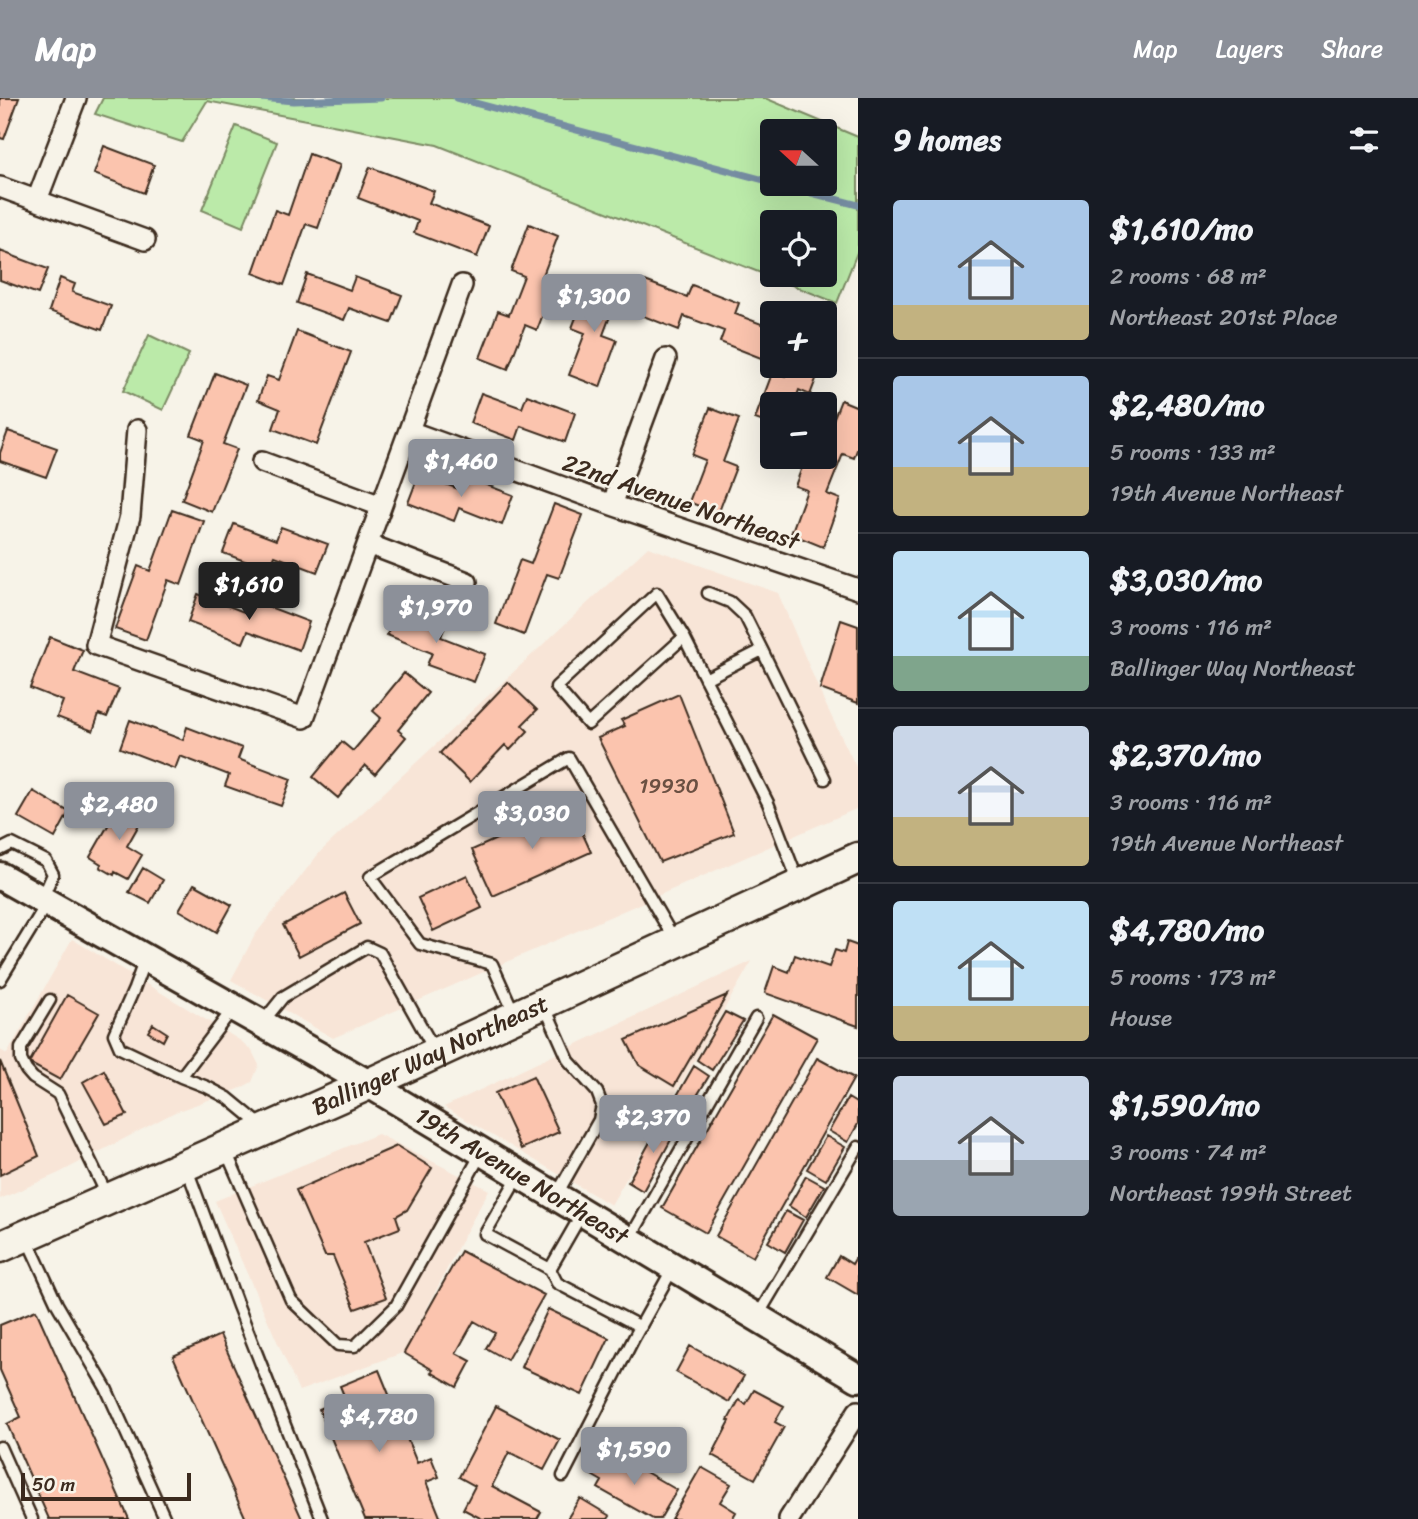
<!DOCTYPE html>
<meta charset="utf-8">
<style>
:root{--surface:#171b24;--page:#20242c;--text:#f1f3f6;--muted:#9ea1a6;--line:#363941;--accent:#8c9099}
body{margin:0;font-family:Sriracha,sans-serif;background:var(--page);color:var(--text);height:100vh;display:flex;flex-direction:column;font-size:26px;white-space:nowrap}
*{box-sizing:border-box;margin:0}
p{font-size:23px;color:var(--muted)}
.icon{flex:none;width:38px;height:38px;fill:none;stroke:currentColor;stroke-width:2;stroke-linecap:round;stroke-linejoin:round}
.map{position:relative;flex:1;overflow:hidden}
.side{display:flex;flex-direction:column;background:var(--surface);width:560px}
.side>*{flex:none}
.needle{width:46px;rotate:291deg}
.fabs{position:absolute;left:760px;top:21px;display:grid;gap:14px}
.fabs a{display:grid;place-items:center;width:77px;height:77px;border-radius:7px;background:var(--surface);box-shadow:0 7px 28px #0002;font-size:35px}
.scale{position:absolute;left:21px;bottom:18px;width:170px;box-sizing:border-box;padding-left:7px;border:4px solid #3b2a1e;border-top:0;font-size:19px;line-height:24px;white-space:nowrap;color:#3b2a1e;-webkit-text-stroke:5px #f7f3e8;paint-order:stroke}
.price{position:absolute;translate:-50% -60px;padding:0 16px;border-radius:7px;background:var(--accent);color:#fff;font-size:23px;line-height:46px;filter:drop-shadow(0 2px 4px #0008)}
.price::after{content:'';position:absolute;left:50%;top:42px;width:21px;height:16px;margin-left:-10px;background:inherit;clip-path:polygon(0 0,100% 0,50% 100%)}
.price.selected{background:#222;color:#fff}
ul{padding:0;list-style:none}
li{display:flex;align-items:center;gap:21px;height:175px;padding:0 35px}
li+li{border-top:2px solid var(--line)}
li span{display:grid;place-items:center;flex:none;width:196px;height:140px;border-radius:7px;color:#555}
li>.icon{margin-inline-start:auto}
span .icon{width:84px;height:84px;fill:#fffc;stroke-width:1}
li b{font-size:30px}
h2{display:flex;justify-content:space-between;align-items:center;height:84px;padding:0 35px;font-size:30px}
header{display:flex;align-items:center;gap:42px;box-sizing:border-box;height:98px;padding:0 35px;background:var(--accent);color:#fff}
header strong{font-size:33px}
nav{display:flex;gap:38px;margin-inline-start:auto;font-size:24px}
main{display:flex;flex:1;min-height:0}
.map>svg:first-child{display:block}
.built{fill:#f8e5d7}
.green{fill:#bbeaa9;stroke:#7b8a64;stroke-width:2;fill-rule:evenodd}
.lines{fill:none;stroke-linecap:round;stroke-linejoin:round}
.stream{stroke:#768da2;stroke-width:7}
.building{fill:#fbc4ae;stroke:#3b2a1e;stroke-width:2}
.lane-casing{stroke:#3b2a1e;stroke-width:15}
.street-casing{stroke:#3b2a1e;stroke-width:24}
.secondary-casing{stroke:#3b2a1e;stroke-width:32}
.primary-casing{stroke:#3b2a1e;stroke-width:35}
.lane{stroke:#f7f3e8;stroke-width:10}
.street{stroke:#f7f3e8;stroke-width:19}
.secondary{stroke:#f7f3e8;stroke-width:26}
.primary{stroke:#f7f3e8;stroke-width:30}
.labels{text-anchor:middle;stroke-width:5;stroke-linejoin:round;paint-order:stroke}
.number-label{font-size:21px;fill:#6b5042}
.street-label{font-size:24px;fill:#3b2a1e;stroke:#f7f3e8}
</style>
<header>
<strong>Map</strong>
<nav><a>Map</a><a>Layers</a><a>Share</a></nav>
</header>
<main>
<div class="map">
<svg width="858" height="1421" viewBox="0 0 858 1421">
<rect width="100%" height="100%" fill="#f7f3e8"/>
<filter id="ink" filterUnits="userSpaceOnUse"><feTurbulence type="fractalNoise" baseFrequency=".0143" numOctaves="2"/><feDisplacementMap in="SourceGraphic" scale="14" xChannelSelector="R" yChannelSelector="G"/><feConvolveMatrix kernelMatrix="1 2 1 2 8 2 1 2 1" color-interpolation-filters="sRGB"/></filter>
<g filter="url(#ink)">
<path class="built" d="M648,449L778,495L823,601L858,673V710L333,940L231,882L255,837L320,754Z
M72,841L241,943L252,953L259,967L252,984L239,991L175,1014L59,1075L0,1101V952L7,956Z
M752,863L611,1107L444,1009Z
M378,1036L489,1092L460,1145L405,1254L299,1293L215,1103Z"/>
<path class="green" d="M103,0H765L858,39V152L837,205L437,47L207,3L182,44L95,16ZM824,33V86H772V33ZM824,124V177H772V124Z
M236,28L277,44L243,129L202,112Z
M149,237L189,256L163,312L123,293Z"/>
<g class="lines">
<path class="stream" d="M261,0L294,3L381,0
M456,0L772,84
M777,86L858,107"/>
</g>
<path class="building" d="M0,0H19L4,41L0,40Z
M104,48L154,67L144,95L94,76Z
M309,56L340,67L318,130L306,126L284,187L253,175L275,112L288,117Z
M370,69L434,93L429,105L489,128L477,159L414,135L418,123L358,100Z
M529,126L558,138L542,180L555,185L537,232L525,227L508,271L480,260L498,213L509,217L524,178L511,173Z
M0,153L48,171L38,196L0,182Z
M307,176L350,192L355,179L402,197L391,225L349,210L344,222L297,205Z
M60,180L75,186L72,194L111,208L102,232L49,213Z
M590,183L619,194L603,237L617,242L600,289L569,277L585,235L572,230Z
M645,183L687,199L692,187L739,205L735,216L772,230V248L766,262L720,244L724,233L684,218L679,232L633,214Z
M297,233L351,254L316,347L273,331L280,311L258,302L267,278L279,282Z
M788,268H821L810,297L799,292L794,306H772V327L755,321L773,273L785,278Z
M215,275L246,287L223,346L237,351L212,414L182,402L204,342L191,337Z
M481,295L522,310L527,297L575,315L565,344L521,328L516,342L470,325Z
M841,302L858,309V349L854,360L843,356L827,396L840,401L823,449L791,436L807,392L795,388L806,359H824V345Z
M710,310L739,321L723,364L736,369L718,416L689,404L705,362L692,357Z
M8,333L57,350L46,379L0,363V355Z
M419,376L461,392L466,379L513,397L502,427L459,410L454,423L408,405Z
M554,406L583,417L559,480L547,476L524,537L496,526L520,462L531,466Z
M172,412L204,423L181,487L168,482L146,542L115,531L138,468L150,473Z
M234,426L276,442L281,429L328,446L317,474L275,458L269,472L223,455Z
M198,496L249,516L254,503L309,524L299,552L248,533L243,545L188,524Z
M398,510L445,528L441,539L485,556L474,584L427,567L432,555L387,537Z
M841,522L858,528V605L820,591Z
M50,539L83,552L74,574L119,591L107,619L99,616L93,633L57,619L63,603L30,590Z
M404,575L428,595L398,632L406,639L375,676L365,667L338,700L313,679L342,644L353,653L381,620L373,613Z
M508,584L537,612L522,627L528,633L510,652L505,647L470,684L440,655Z
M679,596L734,735L660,764L598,640L625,628L621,622Z
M130,622L183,642L187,629L242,650L238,661L291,681L281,708L225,688L229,677L180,658L175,671L120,650Z
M33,693L69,714L55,740L18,719Z
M123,703L145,716L127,748L142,757L128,781L115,774L114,777L100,769L101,766L90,759L110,724L107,722L113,712L117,715Z
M570,708L591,754L493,798L472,752Z
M143,770L163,782L150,805L129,794Z
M467,777L482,810L433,833L418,800Z
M194,786L232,807L217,834L179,812Z
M344,795L360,826L299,858L283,827Z
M847,844L858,848V928L765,895L774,868L789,874L795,857L829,869L835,852L844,855Z
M67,897L99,915L60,982L29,965Z
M727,897L674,988L639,967L626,942Z
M725,914L743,923L712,972L697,962Z
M773,916L817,940L706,1135L662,1110Z
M153,926L167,935L163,943L148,934Z
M817,960L854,980L753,1159L716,1138Z
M0,963L39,1058L0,1077Z
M694,968L709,978L681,1024L667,1015Z
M104,972L127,1017L106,1026L83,984Z
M533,978L559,1034L521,1051L495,995Z
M848,1000L858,1006V1026L848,1044L829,1033Z
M662,1022L678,1029L643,1093L628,1084Z
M826,1038L845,1049L826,1082L807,1071Z
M397,1048L432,1070L407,1112L396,1118L400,1130L364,1144L386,1200L355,1211L333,1158H325L296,1092Z
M806,1078L824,1088L806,1119L789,1108Z
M786,1113L803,1122L785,1154L768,1144Z
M461,1153L544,1197L507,1262L486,1250L495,1235L474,1223L456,1255L471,1263L457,1289L431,1274L433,1272L404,1255Z
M839,1158L852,1166L855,1161L858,1163V1197L827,1179Z
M548,1211L609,1240L582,1297L521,1269Z
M36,1212L129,1421H49L7,1326L21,1319L0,1272V1227Z
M220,1237L302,1421H246L173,1258Z
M690,1248L744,1278L729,1304L676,1274Z
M379,1272L417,1365L431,1359L439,1379L426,1384L441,1421H365L319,1311L345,1300L340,1288Z
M754,1292L784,1308L775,1324L784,1329L755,1381L712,1357L730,1323L728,1322L739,1302L746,1306Z
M496,1308L560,1342L544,1372L509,1354L492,1388L541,1414L537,1421H482L463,1411L475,1388L459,1379Z
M618,1358L677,1392L660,1421H653L598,1390L602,1383L588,1375L596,1361L611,1369Z
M701,1369L731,1386L720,1404L736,1414L732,1421H671Z
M580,1400L610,1418L608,1421H567Z"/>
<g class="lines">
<g class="lane-casing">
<path id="lane" d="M708,495L730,504L745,518L762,552
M684,539L588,626L556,589L657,495L684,539L768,705L798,783
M705,581L762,552L825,681
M0,752L12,746L46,763L53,776L42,801
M145,861L134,891L114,936L120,950L181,979
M0,882L47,805
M50,902L21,950V962L26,972L33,980L58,996L107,1097
M545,909L569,963L597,994L602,1007L599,1022L557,1096
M232,912L181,979L207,989L228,1000L263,1029
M514,915L492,866L420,846L370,779L569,660L674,841
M262,925L283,899L367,849L380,855L435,953
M226,1053L291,1202L338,1247L355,1248L396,1208L482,1054
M187,1071L238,1208L322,1421
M519,1077L485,1136L550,1171L557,1185L641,1229
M27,1141L57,1206L106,1290L165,1421
M629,1142L756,920
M550,1171L581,1117
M757,1219L858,1049
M0,1349L32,1421
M563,1378L634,1240L673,1170"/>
</g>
<g class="street-casing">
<path id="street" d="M0,89L145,142
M37,102L76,0
M137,332L130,418L96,547L304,620L462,187
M409,333L612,407L858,491
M262,364L381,408
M612,407L666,261
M368,446L467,484
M789,1421L858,1313"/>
</g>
<g class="secondary-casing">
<g id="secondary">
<path id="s1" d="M0,778L369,986L858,1280"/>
</g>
</g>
<g class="primary-casing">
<g id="primary">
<path id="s2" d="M0,1149L369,986L858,760"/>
</g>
</g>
<use href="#lane" class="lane"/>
<use href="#street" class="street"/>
<use href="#secondary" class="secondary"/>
<use href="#primary" class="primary"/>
</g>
</g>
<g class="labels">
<g class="number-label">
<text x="669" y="695">19930</text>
</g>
<g class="street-label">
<text transform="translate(681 404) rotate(19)" y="8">22nd Avenue Northeast</text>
<text dy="8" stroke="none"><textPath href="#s2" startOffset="471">Ballinger Way Northeast</textPath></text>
<text dy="8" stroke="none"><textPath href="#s1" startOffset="602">19th Avenue Northeast</textPath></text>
</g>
</g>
</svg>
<div class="fabs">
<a><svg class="needle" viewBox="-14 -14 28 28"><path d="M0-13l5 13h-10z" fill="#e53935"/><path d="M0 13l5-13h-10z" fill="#9ea1a6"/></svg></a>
<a><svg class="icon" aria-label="locate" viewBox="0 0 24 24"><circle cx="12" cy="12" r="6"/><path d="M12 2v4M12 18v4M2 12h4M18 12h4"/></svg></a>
<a>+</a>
<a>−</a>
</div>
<div class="scale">50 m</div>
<b class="price" style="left:594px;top:236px">$1,300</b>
<b class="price" style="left:461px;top:401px">$1,460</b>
<b class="price selected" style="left:249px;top:524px">$1,610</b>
<b class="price" style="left:436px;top:547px">$1,970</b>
<b class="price" style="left:119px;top:744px">$2,480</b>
<b class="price" style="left:532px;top:753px">$3,030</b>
<b class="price" style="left:653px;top:1057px">$2,370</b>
<b class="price" style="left:379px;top:1356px">$4,780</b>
<b class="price" style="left:634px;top:1389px">$1,590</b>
</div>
<section class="side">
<h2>9 homes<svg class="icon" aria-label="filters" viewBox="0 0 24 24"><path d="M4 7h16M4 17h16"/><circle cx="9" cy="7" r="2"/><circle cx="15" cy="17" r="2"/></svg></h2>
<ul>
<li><span style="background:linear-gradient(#a9c7e8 75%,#c2b280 0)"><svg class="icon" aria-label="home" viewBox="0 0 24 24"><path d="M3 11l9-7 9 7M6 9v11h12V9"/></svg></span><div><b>$1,610/mo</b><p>2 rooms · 68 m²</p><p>Northeast 201st Place</p></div></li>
<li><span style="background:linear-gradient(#a9c7e8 65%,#c2b280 0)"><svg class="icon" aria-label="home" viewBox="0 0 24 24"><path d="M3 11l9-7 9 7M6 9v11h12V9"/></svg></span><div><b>$2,480/mo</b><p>5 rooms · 133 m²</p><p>19th Avenue Northeast</p></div></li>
<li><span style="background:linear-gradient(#bfe0f5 75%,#7fa58c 0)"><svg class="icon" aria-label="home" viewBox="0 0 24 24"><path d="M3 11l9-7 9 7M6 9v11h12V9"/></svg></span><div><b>$3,030/mo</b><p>3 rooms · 116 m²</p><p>Ballinger Way Northeast</p></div></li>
<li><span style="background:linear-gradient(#c9d6e8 65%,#c2b280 0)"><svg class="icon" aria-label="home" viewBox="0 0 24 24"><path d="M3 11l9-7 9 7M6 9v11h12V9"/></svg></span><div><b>$2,370/mo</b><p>3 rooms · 116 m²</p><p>19th Avenue Northeast</p></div></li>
<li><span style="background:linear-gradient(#bfe0f5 75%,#c2b280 0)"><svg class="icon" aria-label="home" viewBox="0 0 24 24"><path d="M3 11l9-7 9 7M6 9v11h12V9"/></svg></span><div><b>$4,780/mo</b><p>5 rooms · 173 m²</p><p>House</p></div></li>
<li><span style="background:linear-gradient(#c9d6e8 60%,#9aa5b1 0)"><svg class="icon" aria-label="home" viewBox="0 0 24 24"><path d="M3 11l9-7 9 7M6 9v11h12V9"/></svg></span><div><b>$1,590/mo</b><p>3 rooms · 74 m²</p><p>Northeast 199th Street</p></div></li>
</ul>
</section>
</main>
